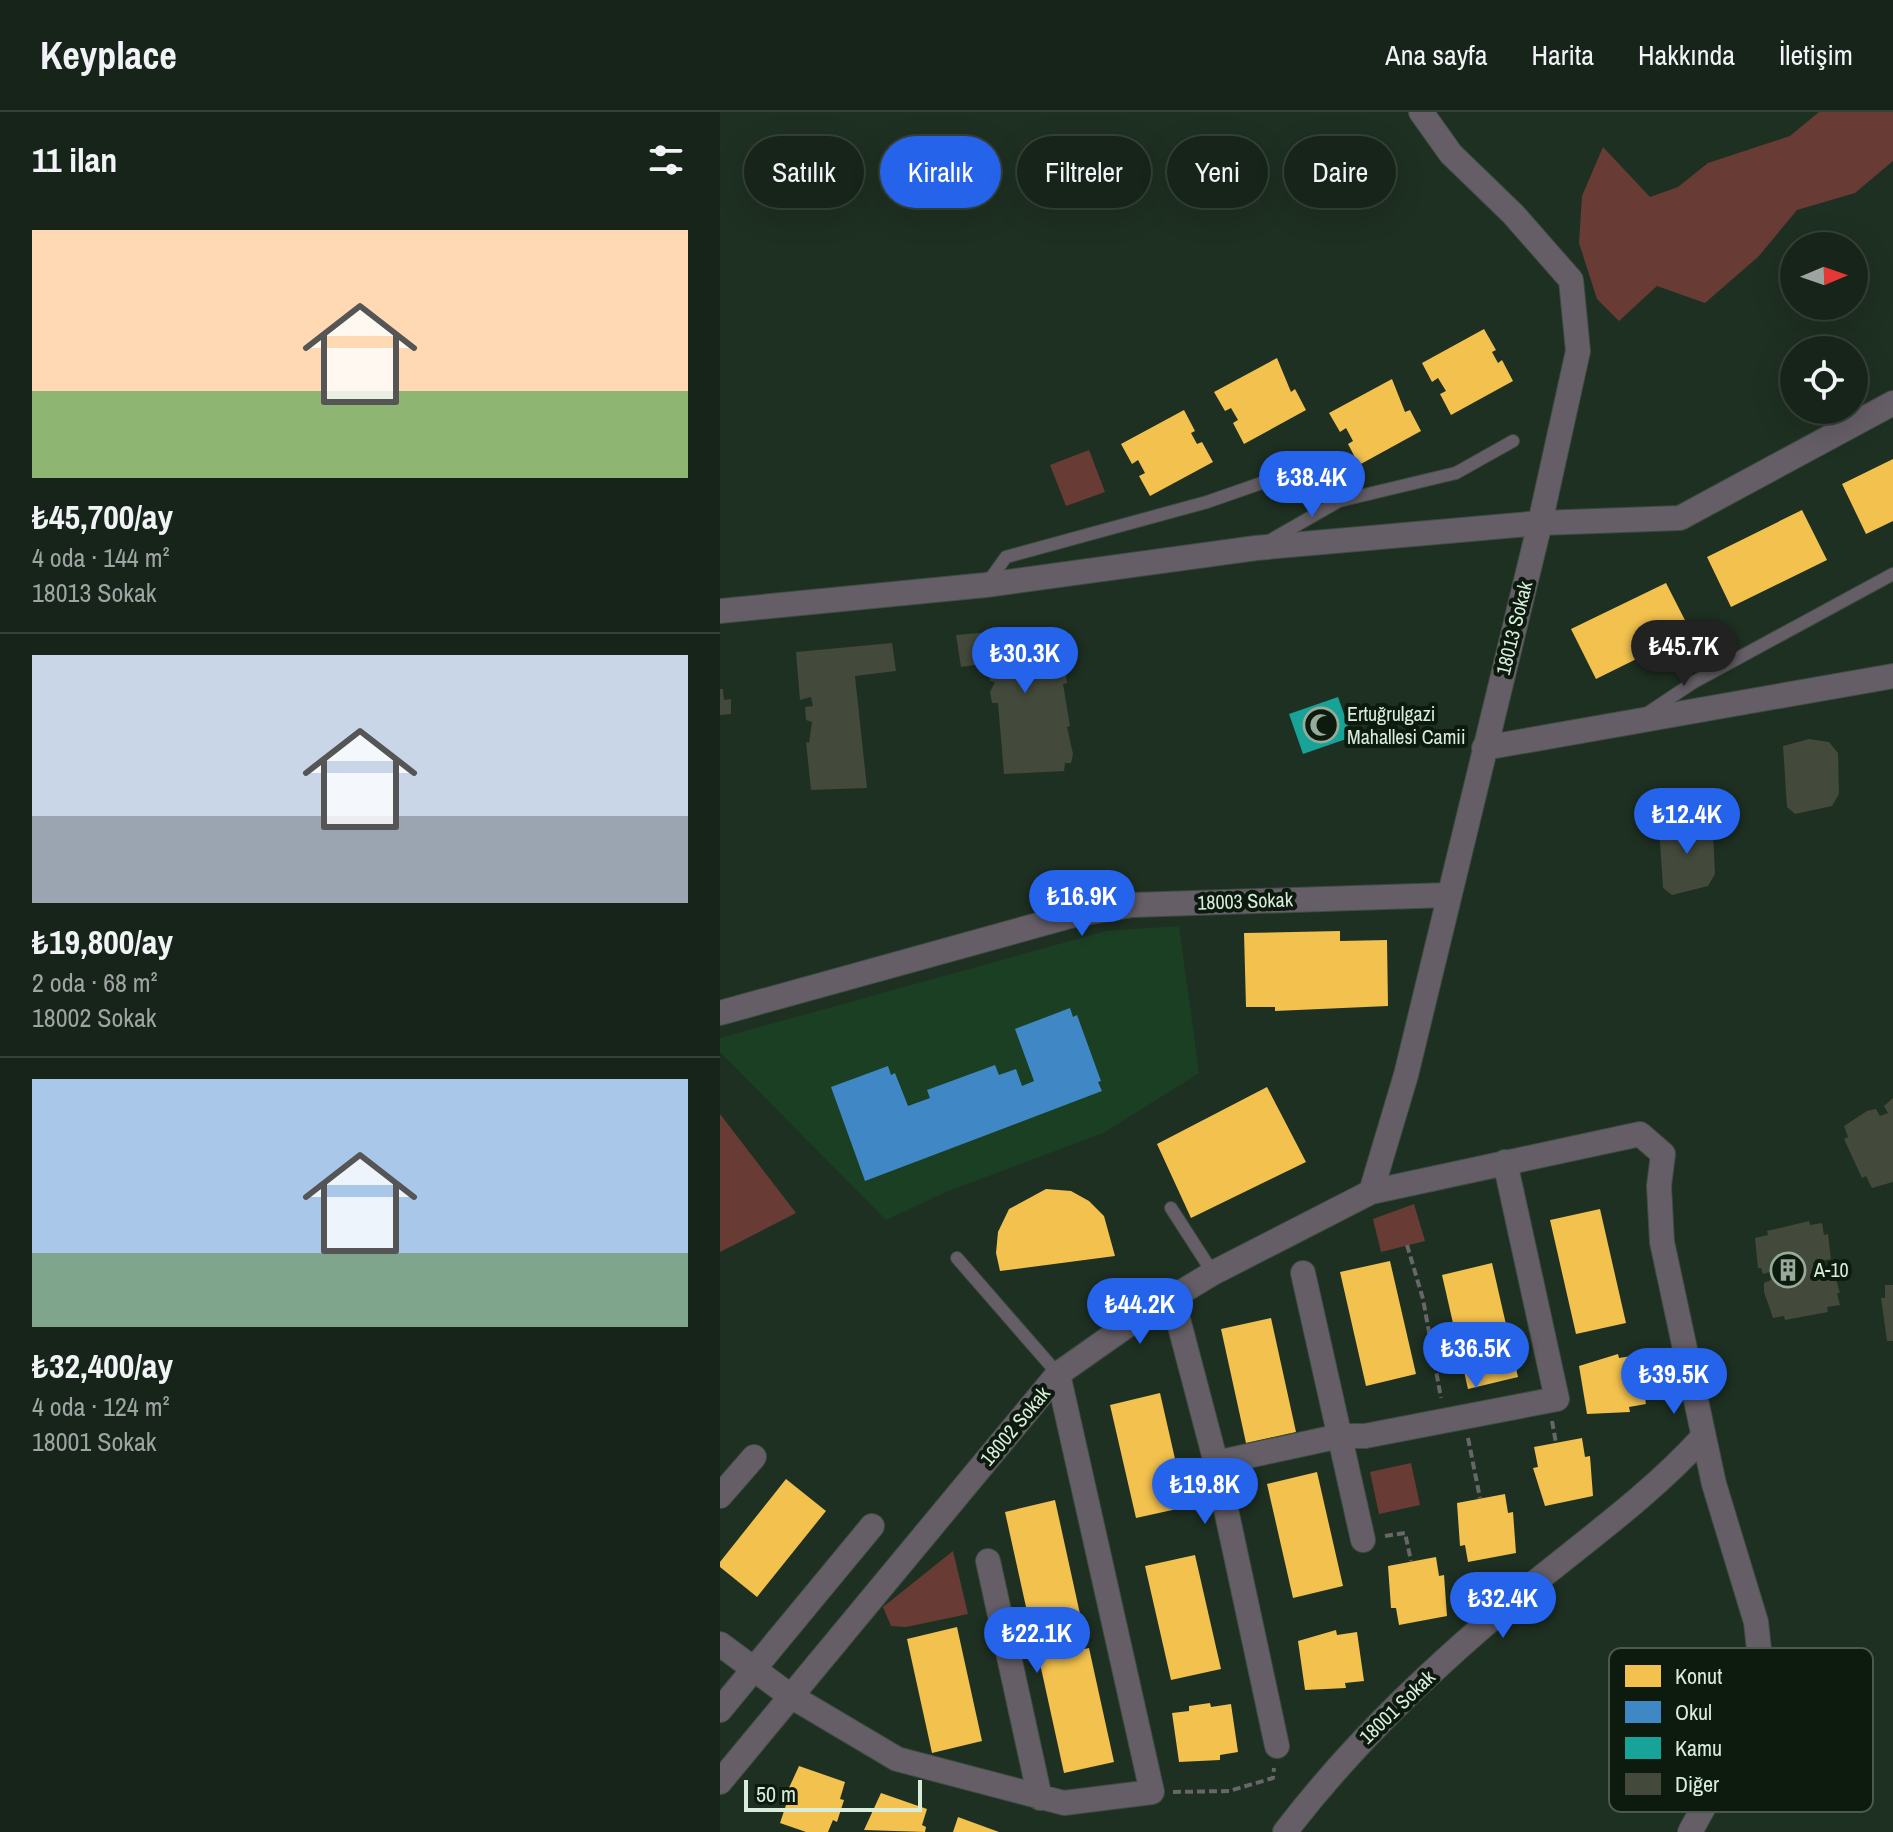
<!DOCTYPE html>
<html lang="tr">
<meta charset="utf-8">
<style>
:root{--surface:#16241a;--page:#1f2c23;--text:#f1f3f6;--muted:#9ea4a2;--line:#354139;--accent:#2563eb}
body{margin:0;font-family:"Archivo Narrow",sans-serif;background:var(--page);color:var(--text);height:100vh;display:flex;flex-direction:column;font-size:30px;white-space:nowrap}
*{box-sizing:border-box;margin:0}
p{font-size:26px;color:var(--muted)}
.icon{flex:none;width:44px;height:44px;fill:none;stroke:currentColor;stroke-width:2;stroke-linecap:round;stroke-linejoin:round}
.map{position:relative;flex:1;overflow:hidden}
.sheet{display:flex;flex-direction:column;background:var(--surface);width:720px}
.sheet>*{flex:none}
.top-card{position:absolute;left:24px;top:24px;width:760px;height:72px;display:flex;gap:16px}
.needle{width:52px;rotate:88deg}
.controls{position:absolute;left:1060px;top:120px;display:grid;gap:16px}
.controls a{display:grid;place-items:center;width:88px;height:88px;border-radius:50%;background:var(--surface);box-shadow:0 8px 32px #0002,0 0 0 2px var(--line);font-size:40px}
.scale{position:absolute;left:24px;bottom:20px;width:178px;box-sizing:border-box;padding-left:8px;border:4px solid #daeddc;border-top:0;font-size:22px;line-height:28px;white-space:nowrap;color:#daeddc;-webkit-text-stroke:6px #0d1b0f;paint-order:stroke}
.price{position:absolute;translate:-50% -68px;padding:0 18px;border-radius:28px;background:var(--accent);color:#fff;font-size:26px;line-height:52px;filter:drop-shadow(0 2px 4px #0008)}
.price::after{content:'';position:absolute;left:50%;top:48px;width:24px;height:18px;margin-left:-12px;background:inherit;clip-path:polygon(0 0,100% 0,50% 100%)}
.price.current{background:#222;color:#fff}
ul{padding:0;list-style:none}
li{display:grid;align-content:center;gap:16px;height:424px;padding:0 32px}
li+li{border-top:2px solid var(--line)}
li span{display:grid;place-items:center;height:248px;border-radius:0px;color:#555}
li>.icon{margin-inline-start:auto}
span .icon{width:144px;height:144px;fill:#fffc;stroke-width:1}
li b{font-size:34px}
h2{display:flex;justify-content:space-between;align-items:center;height:96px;padding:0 32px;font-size:34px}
.tag{padding:0 28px;border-radius:36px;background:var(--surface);box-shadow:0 8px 32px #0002,0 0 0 2px var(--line);font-size:28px;line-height:72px}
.tag.current{background:var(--accent);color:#fff}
header{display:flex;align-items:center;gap:48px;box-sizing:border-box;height:112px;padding:0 40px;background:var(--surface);border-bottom:2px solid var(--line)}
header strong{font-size:38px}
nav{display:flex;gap:44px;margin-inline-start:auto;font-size:28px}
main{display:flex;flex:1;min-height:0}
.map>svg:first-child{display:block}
.built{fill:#1b3f22}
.green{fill:#683c34}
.homes{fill:#f2c14e}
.schools{fill:#3f88c5}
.public{fill:#17a398}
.building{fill:#43493b}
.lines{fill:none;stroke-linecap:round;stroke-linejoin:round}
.service-casing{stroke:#3e4d41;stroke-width:14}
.minor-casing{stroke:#3e4d41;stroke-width:26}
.path{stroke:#676668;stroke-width:4;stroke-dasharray:8 4;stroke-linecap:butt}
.service{stroke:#655e66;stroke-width:12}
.minor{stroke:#655e66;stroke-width:24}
.labels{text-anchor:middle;stroke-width:8;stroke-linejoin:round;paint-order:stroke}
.street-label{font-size:20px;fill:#daeddc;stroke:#0d1b0f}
.poi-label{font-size:20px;fill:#daeddc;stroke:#0d1b0f;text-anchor:start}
.key{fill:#0d1b0f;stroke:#4a5a4c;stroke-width:2}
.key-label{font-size:22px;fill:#daeddc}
</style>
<header>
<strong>Keyplace</strong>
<nav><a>Ana sayfa</a><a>Harita</a><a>Hakkında</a><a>İletişim</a></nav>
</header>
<main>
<section class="sheet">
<h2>11 ilan<svg class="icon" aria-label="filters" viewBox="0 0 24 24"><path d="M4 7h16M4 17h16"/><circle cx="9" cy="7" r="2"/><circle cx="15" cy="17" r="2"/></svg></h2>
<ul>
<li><span style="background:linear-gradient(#ffd9b3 65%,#8fb573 0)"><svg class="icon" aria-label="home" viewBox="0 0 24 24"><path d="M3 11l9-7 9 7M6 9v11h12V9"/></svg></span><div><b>₺45,700/ay</b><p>4 oda · 144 m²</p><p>18013 Sokak</p></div></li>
<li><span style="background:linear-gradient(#c9d6e8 65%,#9aa5b1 0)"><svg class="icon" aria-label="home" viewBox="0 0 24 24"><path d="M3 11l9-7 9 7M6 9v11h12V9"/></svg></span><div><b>₺19,800/ay</b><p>2 oda · 68 m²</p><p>18002 Sokak</p></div></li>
<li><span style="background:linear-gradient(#a9c7e8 70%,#7fa58c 0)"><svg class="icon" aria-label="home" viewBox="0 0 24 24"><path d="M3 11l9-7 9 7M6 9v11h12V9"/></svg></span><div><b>₺32,400/ay</b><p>4 oda · 124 m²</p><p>18001 Sokak</p></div></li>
</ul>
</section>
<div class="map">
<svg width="1173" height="1720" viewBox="0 0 1173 1720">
<rect width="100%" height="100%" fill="#1e3022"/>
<path class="built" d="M459,814L479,961L383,1021L226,1080L166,1108L0,940V926L386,819Z"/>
<path class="green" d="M1099,0H1173V49L1135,81L1077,98L1039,144L985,191L937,174L899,209L877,187L859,131L862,84L883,35L930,85L958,75L988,51L1070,24Z
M369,338L385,380L346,394L330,353Z
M0,1002L76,1101L0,1140Z
M694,1092L705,1129L661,1140L653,1107Z
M691,1351L700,1393L659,1402L650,1360Z
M233,1439L248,1502L186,1515L171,1514L163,1495Z"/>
<path class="homes" d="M764,217L776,238L772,240L778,251L782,248L793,269L731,303L720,282L726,279L718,266L712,270L702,251Z
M557,246L571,280L575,277L586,298L524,332L513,311L518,308L511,296L505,299L494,280Z
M672,267L685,300L690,298L701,319L639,353L628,332L633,329L626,316L620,320L609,301Z
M464,298L475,319L471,321L477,332L482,330L493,350L430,384L419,364L425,361L418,348L412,352L401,332Z
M1173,347V409L1146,422L1122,372Z
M1082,398L1107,448L1011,495L987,445Z
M946,471L971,520L876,567L851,517Z
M620,819V829L667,828L668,894L555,899V895H526L524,821Z
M547,975L586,1050L471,1106L437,1032Z
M326,1077L351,1079L369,1089L384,1104L395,1144L280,1159L276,1141L278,1120L289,1097Z
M880,1097L906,1211L856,1222L830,1108Z
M670,1149L696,1262L646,1274L620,1160Z
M772,1151L798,1265L748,1277L722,1163Z
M551,1206L576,1320L526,1331L501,1217Z
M898,1242L899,1246L918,1243L926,1292L909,1295L910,1300L867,1302L859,1254Z
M440,1281L466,1395L416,1406L390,1293Z
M862,1326L865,1345L870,1344L873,1384L825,1394L813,1356L818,1355L814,1335Z
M597,1360L623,1474L573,1486L547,1372Z
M66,1367L106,1399L37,1485L0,1455V1450Z
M785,1382L788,1401L793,1400L796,1441L748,1450L745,1433L740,1434L737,1391Z
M335,1388L360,1502L310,1513L285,1400Z
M475,1443L501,1557L451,1568L425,1454Z
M716,1445L719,1464L724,1463L727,1504L679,1513L676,1496H671L668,1454Z
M237,1515L262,1629L212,1641L187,1527Z
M616,1518L617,1523L637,1520L644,1569L625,1571L626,1576L585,1578L578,1529Z
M369,1536L394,1650L344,1661L319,1547Z
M490,1591L491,1595L511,1592L518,1640L500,1643V1648L459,1650L452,1601L469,1599V1594Z
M79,1654L125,1670L120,1687L124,1688L117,1710L113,1708L108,1720H86L60,1711L66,1693L62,1691Z
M161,1681L207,1697L202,1713L206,1715L205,1720L144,1718Z
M238,1705L279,1720H233Z"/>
<path class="schools" d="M350,896L353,905L357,903L381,969L378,970L382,979L145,1069L111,975L168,954L171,963L175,961L188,994L210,986L207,978L275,953L279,963L296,957L302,974L314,969L295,917Z"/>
<path class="public" d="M618,585L632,625L583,642L569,602Z"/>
<path class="building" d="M330,515L332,522L338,520L340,532H343L345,544H339L341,559L345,558L347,571L343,572L350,614L347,615L353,642L351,651H345L344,659L284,662L278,591H272L270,580L275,570L270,569L268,551L241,555L236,523Z
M172,531L176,559L135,564L147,676L91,678L86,630L89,631L92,610L86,608L85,595L93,594L91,585L80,588L76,540Z
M0,577H3L4,588L11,587V602L0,603Z
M1089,627L1109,630L1118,641L1119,682L1112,694L1075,702L1067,695L1063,634Z
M965,708L984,710L993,721L995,762L988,774L952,783L943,776L939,714Z
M1173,986V1070L1152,1076L1146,1064L1142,1066L1124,1027L1128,1025L1124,1014L1147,999L1156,997L1160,1004L1168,1001L1164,994Z
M1089,1109L1090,1113L1102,1111L1104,1123L1108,1122L1111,1147L1093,1151L1095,1160L1113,1157L1120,1181H1117L1120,1193L1107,1195L1108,1200L1065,1208L1064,1204L1053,1206L1044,1180V1171L1051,1168L1050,1160L1043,1162L1041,1156H1038L1035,1126L1048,1123L1047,1119Z
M1165,1173H1173V1229H1167L1161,1186H1165Z"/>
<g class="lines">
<g class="service-casing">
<path id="service" d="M549,429L619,389L736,361L793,329
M268,470L286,445L487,390L576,359
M929,600L974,570L1173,462
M451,1096L493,1161
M237,1146L338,1262"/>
</g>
<g class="minor-casing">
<path id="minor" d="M0,499L266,473L536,436L820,411L960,406L1173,291
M764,636L1173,564
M0,901L354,803L412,793L728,783
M651,1080L686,963L820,411L858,239L851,168L793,102L731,42L701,0
M583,1161L643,1428
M452,1184L496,1351L557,1634
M496,1351L620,1324H645L837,1287L785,1050
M0,1384L34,1345
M268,1449L320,1686
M0,1532L69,1583L177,1647L344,1691L432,1680L338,1262
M0,1598L152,1414
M0,1670L338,1262L412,1210L493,1161L651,1080L920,1022L943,1042L939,1074L942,1130L994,1372L1036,1510L1042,1565L1036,1600L970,1720
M565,1720C637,1626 722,1547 813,1472C872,1424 932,1381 983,1325"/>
</g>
<path class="path" d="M687,1133L703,1187L721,1286
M832,1309L836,1331
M748,1326L760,1386
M665,1424L685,1421L691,1449
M453,1680L509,1679L553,1666L554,1656"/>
<use href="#service" class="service"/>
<use href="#minor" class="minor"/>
</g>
<defs>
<g id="mosque-ring" transform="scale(1.8)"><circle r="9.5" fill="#0d1b0f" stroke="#98ab9b" stroke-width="1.5"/><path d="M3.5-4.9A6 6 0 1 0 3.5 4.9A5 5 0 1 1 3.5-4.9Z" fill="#98ab9b"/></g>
<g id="building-ring" transform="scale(1.8)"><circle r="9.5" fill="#0d1b0f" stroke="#98ab9b" stroke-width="1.5"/><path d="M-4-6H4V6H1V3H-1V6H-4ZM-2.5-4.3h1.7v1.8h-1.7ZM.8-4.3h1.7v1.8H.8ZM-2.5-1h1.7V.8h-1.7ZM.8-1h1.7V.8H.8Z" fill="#98ab9b"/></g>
</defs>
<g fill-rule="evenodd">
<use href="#mosque-ring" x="601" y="613"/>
<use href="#building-ring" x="1068" y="1158"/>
</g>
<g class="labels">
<g class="street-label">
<text transform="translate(794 516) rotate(-76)" y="7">18013 Sokak</text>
<text transform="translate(525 789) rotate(-2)" y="7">18003 Sokak</text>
<text transform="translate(295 1314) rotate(-50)" y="7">18002 Sokak</text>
<text transform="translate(677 1595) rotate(-44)" y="7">18001 Sokak</text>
</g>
<g class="poi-label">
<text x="627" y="609">Ertuğrulgazi<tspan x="627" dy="23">Mahallesi Camii</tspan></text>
<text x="1094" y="1165">A-10</text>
</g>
</g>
<rect x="889" y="1536" width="264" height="164" rx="12" class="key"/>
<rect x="905" y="1553" width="36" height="22" fill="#f2c14e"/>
<rect x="905" y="1589" width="36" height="22" fill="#3f88c5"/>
<rect x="905" y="1625" width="36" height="22" fill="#17a398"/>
<rect x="905" y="1661" width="36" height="22" fill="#43493b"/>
<g class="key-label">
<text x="955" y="1572">Konut</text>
<text x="955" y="1608">Okul</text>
<text x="955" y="1644">Kamu</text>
<text x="955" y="1680">Diğer</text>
</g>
</svg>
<div class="controls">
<a><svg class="needle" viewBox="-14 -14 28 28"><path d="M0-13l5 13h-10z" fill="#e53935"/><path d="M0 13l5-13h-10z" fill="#9ea4a2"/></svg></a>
<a><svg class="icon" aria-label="locate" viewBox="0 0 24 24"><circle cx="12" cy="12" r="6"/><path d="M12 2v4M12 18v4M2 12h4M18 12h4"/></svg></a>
</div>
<div class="scale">50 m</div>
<b class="price" style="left:592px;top:407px">₺38.4K</b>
<b class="price current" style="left:964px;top:576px">₺45.7K</b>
<b class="price" style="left:305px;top:583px">₺30.3K</b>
<b class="price" style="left:967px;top:744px">₺12.4K</b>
<b class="price" style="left:362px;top:826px">₺16.9K</b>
<b class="price" style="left:420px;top:1234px">₺44.2K</b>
<b class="price" style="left:756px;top:1278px">₺36.5K</b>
<b class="price" style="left:954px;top:1304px">₺39.5K</b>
<b class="price" style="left:485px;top:1414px">₺19.8K</b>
<b class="price" style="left:783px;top:1528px">₺32.4K</b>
<b class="price" style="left:317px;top:1563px">₺22.1K</b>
<div class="top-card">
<a class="tag">Satılık</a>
<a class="tag current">Kiralık</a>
<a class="tag">Filtreler</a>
<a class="tag">Yeni</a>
<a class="tag">Daire</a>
</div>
</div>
</main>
